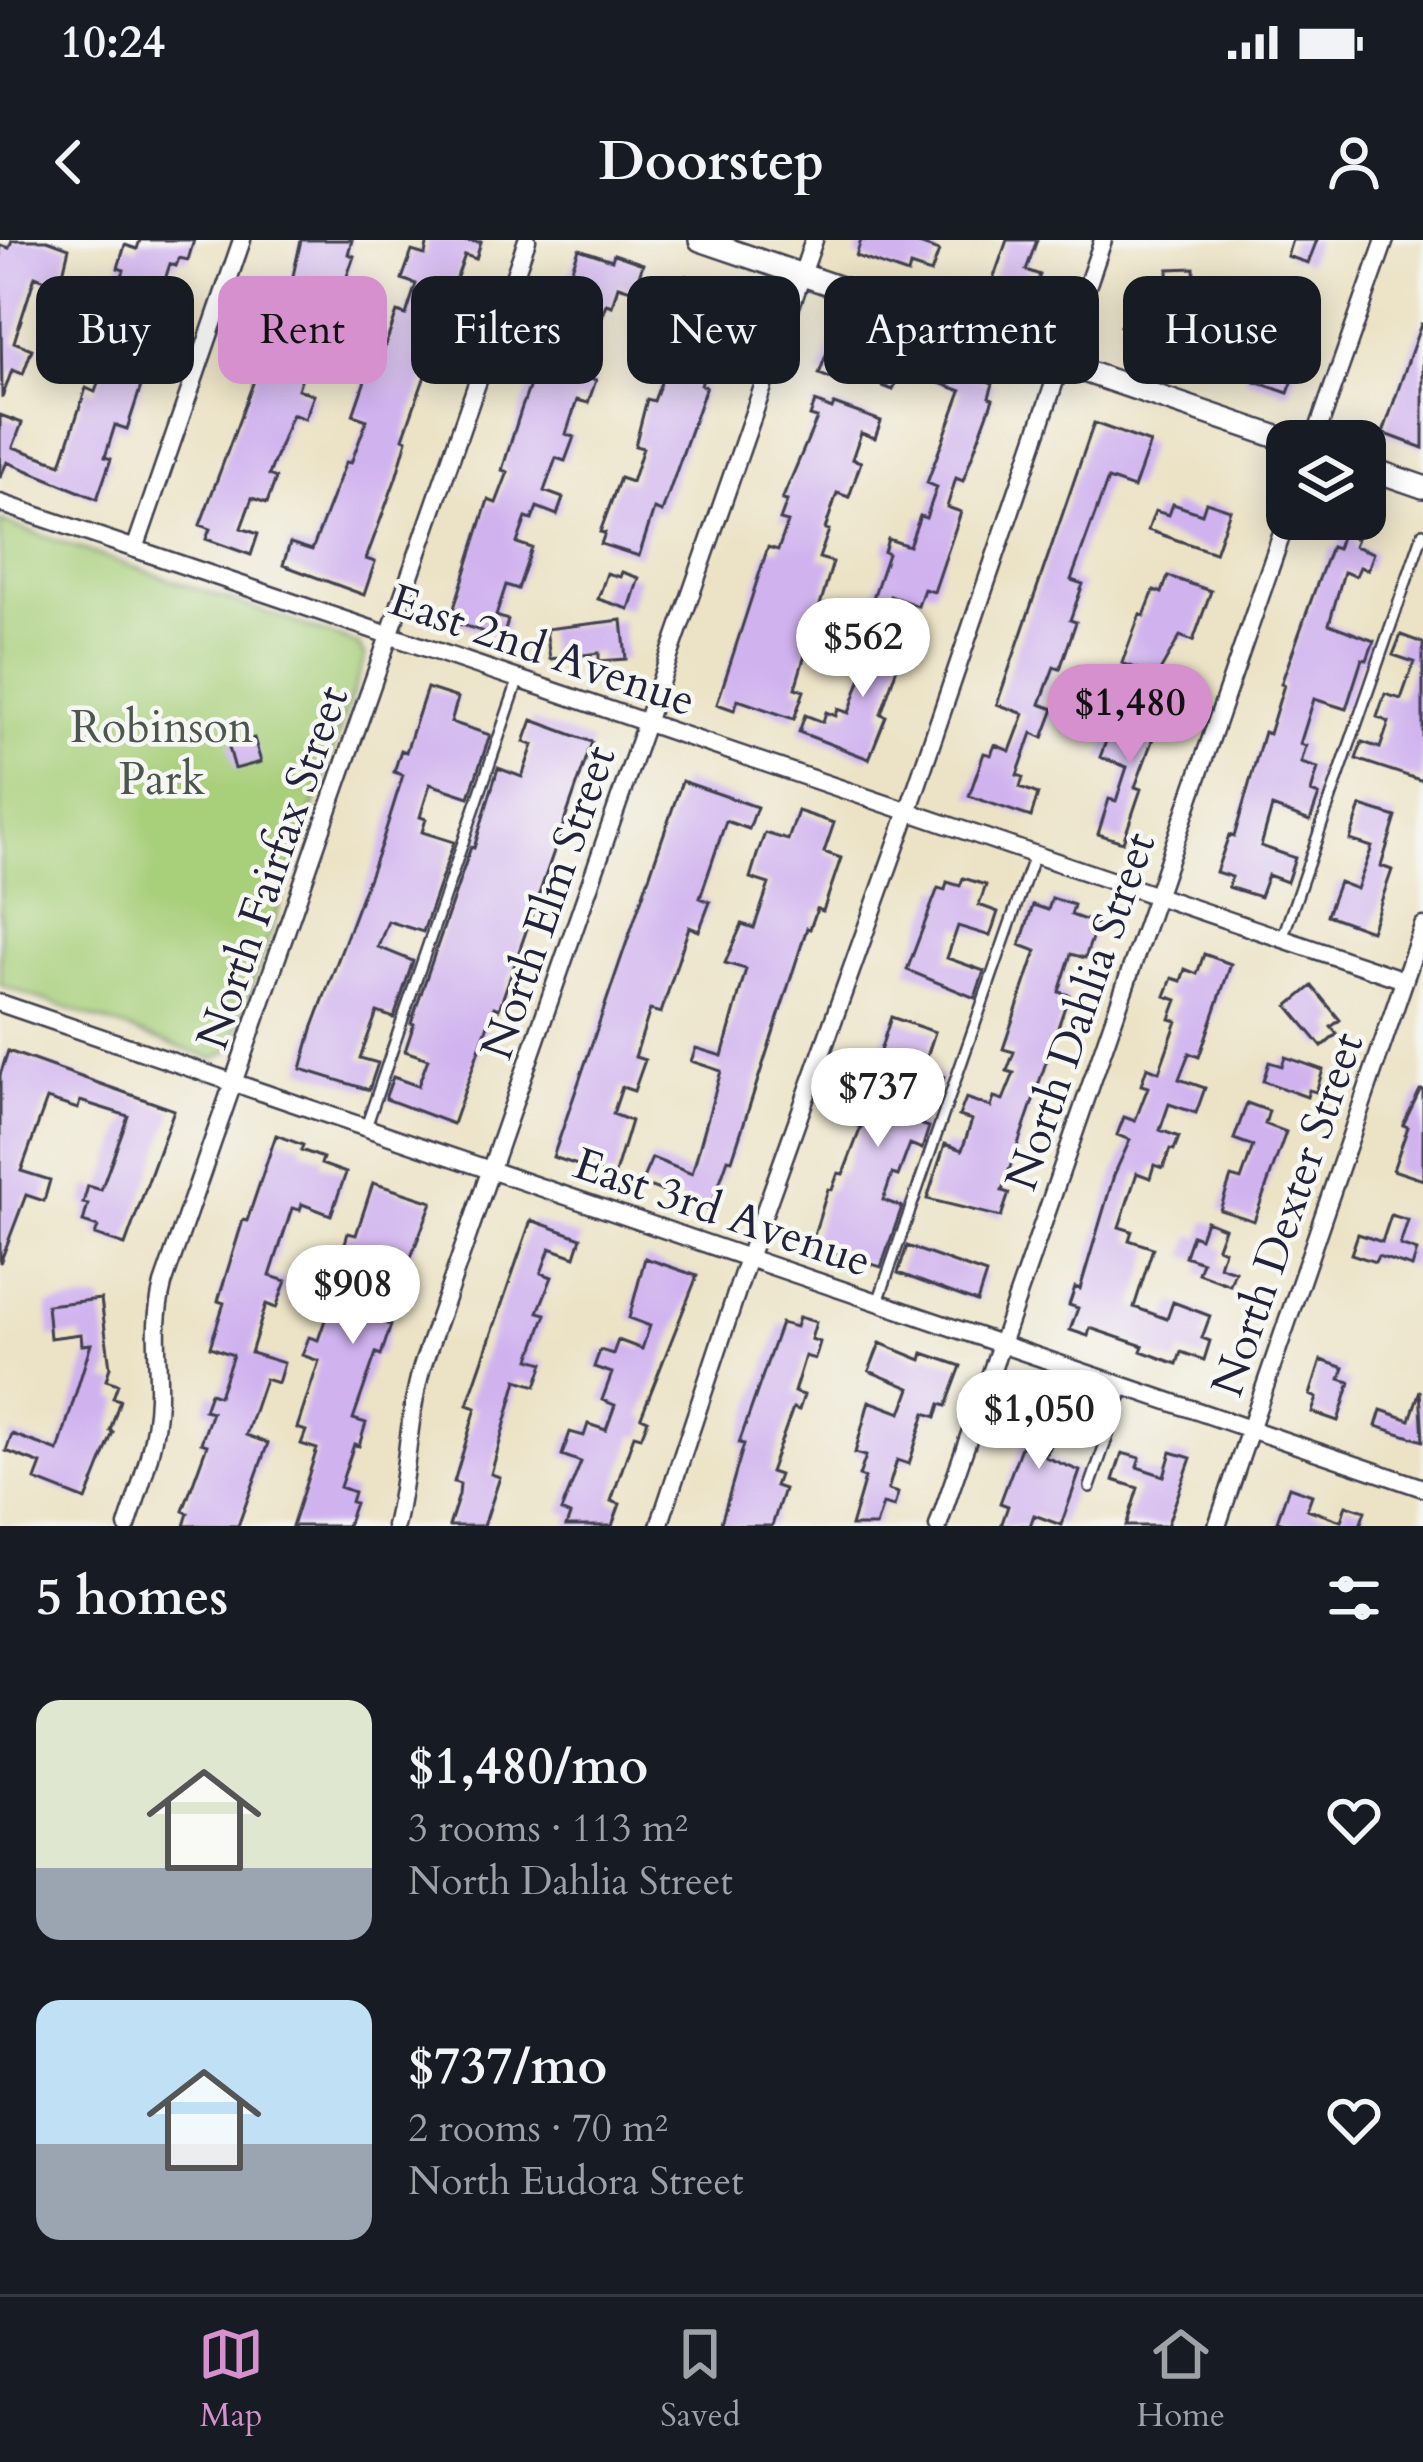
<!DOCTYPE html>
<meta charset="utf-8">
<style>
:root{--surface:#171b24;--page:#20242c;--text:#f1f3f6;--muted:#9ea1a6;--line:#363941;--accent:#d690ce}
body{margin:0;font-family:Cardo,serif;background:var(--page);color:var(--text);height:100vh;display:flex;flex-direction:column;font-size:45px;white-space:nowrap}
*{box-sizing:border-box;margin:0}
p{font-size:39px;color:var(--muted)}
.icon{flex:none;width:66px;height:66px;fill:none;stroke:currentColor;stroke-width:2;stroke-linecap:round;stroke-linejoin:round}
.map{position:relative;height:1286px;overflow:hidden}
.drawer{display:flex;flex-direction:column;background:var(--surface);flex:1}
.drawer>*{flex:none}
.hud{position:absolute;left:36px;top:36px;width:1353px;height:108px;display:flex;gap:24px}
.tools{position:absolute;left:1266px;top:180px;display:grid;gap:24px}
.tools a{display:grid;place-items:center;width:120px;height:120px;border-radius:24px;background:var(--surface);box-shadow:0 6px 30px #0003;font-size:60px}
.price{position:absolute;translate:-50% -102px;padding:0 27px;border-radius:42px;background:#fff;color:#222;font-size:39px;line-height:78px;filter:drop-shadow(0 3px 6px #0008)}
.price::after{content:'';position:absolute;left:50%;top:72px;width:36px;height:27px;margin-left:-18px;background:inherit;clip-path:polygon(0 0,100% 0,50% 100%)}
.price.on{background:var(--accent);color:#111}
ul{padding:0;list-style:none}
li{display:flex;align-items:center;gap:36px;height:300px;padding:0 36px}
li span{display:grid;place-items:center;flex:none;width:336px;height:240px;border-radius:24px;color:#555}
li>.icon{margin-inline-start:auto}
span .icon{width:144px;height:144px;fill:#fffc;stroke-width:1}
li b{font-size:51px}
h2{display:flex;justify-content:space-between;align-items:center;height:144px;padding:0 36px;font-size:51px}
.chip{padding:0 42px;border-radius:24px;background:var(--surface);box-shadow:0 6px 30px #0003;font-size:42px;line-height:108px}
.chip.on{background:var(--accent);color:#111}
.status{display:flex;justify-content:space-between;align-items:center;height:84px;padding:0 60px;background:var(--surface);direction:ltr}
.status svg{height:33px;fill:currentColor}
header{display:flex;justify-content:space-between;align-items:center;height:156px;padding:0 36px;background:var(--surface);font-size:54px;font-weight:700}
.dock{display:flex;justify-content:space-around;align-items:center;height:168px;border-top:3px solid var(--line);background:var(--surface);font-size:33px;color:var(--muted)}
.dock a{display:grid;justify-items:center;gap:6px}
.dock .on{color:var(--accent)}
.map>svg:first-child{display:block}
.green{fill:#a8cf7a;stroke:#65785a;stroke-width:3}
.building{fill:#d0b2ef}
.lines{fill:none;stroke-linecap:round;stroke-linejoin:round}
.service-casing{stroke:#403f50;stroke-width:14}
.minor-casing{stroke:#403f50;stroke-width:21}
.tertiary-casing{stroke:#403f50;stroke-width:26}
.service{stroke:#fff;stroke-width:9}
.minor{stroke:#fff;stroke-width:16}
.tertiary{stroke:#fff;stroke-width:21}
.labels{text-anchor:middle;stroke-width:9;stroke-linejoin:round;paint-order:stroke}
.street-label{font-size:45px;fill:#22223b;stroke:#f6f6f2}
.park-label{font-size:45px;fill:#4a564e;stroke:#f6f6f2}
</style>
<div class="status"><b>10:24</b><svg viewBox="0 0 49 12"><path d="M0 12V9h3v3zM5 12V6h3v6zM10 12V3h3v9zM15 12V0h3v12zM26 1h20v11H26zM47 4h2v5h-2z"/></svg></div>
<header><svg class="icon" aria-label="back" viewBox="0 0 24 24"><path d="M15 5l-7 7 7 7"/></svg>Doorstep<svg class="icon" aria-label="person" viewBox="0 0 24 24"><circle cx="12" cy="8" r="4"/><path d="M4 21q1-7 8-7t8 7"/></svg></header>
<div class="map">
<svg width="1423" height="1286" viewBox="0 0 1423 1286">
<rect width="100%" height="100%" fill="#f6f6f2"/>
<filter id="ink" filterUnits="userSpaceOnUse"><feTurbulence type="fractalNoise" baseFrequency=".00833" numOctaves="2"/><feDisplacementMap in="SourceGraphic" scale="24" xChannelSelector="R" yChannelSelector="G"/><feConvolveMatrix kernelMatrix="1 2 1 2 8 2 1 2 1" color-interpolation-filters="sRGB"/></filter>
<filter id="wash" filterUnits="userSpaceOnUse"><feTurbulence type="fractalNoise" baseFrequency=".004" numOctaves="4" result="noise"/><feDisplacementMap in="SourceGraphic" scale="48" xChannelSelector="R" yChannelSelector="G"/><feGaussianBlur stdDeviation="2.7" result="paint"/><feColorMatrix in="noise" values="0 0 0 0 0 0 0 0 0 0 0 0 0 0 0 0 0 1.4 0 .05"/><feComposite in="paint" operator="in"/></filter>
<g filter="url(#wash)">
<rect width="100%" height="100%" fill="#ece3c6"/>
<path class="green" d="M0,281L358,404L365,417L230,810L214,819L0,745Z"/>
<g id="blocks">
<path class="building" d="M12,0H47L69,8L60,46L35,36L14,102L32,109L23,134L12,130L2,158L0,5L9,8Z
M140,0H194L188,20L179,18L176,26L170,24L161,52L175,56L172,67L164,90L160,88L127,189L115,185L105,217L111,219L97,259L7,222L0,238V175L22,183L13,207L61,224L86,148L95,152L123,74L111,70L124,30L118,28L125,5L137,9Z
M301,0H352L348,14L354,16L326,97L336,100L330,117L318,113L315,122L308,119L298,149L314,155L305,179L292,174L269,235L276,238L267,263L252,258L241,288L258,294L251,315L206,299L210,289L200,285L258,130L254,128L270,79L274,80L282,56L288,58Z
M428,0L481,2L476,19L465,15L450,56L466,62L458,83L447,79L433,119L439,121L434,136L426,133L403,198L407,200L396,238L366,319L375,322L364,355L283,325L290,303L312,310L346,222L351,223L367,180L353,175L370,126L377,129L397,72L406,75L416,44L402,39L412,11L425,15Z
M861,0H908L939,11L931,33L910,26L908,34L856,16Z
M1007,0H1037L1026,30L1040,35L1028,68L1015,63L1012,73L999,69L1003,56L989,51Z
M1292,0H1317L1308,23L1287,16Z
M579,9L612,20L614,14L643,24L634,51L618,46L612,66L606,64L580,135L596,140L588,163L577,160L566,194L574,197L565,221L556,218L544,251L563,258L557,275L537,267L532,280L526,278L517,303L532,308L518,349L506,345L496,376L508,380L503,398L450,381L488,260L496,263L508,232L502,230L521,170Z
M1194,28L1196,63L1169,64L1168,29Z
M686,36L735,57L701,145L706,147L662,272L654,269L639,316L601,304L605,293L600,292L620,238L632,242L643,208L635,206L647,159L654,161L667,126L678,131L692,93L674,86L679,71L674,70Z
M1237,60L1259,68L1252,91L1281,100L1284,93L1308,101L1288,153L1244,138L1246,131L1217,121Z
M1153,70L1186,99L1163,124L1120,86L1129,75L1141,84Z
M1421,84L1423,85V208L1383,193Z
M833,96L903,122L893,150L854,135L850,146L819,134Z
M931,122L993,144L989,157L993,159L963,241L956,238L947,267L961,272L934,352L924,349L918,366L890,356L886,366L872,361L888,314L884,312L888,299L909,306L920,276L926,278L937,247L927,243L961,151L926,138Z
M815,162L832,169L834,164L881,181L875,198L861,193L852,219L861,222L849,257L837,253L825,289L829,290L819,318L833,322L795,448L804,451L794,479L738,460L734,470L717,464L768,307L778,310L788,282L780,280L787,261L782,260L817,178L810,176Z
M1094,183L1150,203L1134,248L1108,239L1071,340L1083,344L1070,380L1076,382L1060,429L1054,427L1040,464L1054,469L1043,498L1032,493L1017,535L1023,537L1020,547L1038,554L1031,577L969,556L984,513L991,515L995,505L1010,511L1024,474L997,464Z
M1206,262L1230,270L1215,313L1148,290L1155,271L1169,275L1173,264L1202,274Z
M1342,294L1357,299L1354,306L1374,313L1368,330L1360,327L1356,336L1344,332L1329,384L1374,401L1367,420L1362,419L1346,469L1314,459L1300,504L1306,506L1301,523L1318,528L1311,552L1319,555L1310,581L1272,567L1261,606L1295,618L1287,642L1268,635L1260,657L1228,647L1232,637L1216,632L1229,595L1234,597L1264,492L1269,494L1284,445L1281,444L1314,352L1331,307L1337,309Z
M622,332L639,338L629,369L598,359L607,333L620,337Z
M1168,336L1211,351L1193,401L1180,396L1157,436L1122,423L1140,374L1144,376L1154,350L1162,353Z
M622,380L626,419L599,421V413L550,419L546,389Z
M872,386L907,398L881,474L886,476L869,519L799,492L805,475L823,482L826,472L836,476L838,469L849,473L871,408L865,406Z
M1401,395L1423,403V541L1356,519L1362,502L1380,508L1389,482L1377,477L1385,454L1401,459L1414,422L1393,415Z
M427,448L458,458L451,482L490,495L469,557L430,544L420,577L426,579L422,592L454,602L423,692L388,681L378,707L413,721L394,778L377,772L360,818L378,823L369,850L301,829L312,789L381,605L403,535L394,532L401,510L406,512Z
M1134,463L1170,476L1163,493L1156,490L1135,547L1141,549L1123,602L1098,594L1109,559L1116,561L1127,527L1100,517L1108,496L1120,500Z
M532,480L592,502L499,769L494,767L453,884L386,859V856L393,837L418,846L428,819L405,811L414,784L411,783L471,607L474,608L498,528L522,537L533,505L524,502Z
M254,498L261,522L235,529L228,504Z
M682,541L757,567L749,589L726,581L700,658L710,662L699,691L689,687L661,773L650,770L635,817L645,820L634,851L622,847L613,874L631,881L614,937L553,917Z
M1361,566L1396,577L1381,626L1392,630L1371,691L1327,675L1339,642L1357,649L1372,607L1350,600Z
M798,571L834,583L824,612L841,618L823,671L817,669L810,689L807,688L732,920L728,919L710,970L641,943L652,918L692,934L721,831L691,821L696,808L722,816L746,729L725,723L742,684L754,688L769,644L750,638L757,615L765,593L788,600Z
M963,638L986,645L979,665L998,672L990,696L958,686L947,718L984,731L975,758L907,730L938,648L945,650L947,642L960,646Z
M1052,658L1074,665L1071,675L1097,684L1085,718L1071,714L1059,752L1069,755L1002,951L1009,953L1001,977L927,959L945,904L962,910L972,880L959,876L966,858L991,867L994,857L1003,860L1014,833L1007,831L1014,812L1003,809L1036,711L1020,705L1033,665L1048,670Z
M1204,714L1231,724L1199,817L1189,813L1179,839L1205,848L1196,873L1169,864L1160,890L1179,897L1174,910L1170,909L1163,928L1154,925L1150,938L1137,933L1119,987L1132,991L1129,1000L1153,1008L1134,1067L1167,1079L1173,1062L1210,1076L1202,1098L1210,1101L1204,1120L1181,1112L1177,1124L1141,1111L1143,1106L1090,1088L1088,1096L1070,1090L1078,1068L1069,1065L1075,1047L1080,1049L1114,935L1130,900L1117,895L1124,877L1135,881L1148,847L1141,845L1147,827L1159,832L1177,781L1170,779L1177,760L1165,756L1172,738L1181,741L1185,729L1197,734Z
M1312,746L1340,780L1331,787L1337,794L1322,807L1288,766Z
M891,777L935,792L923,829L944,837L938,854L914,845L902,878L929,887L922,909L910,904L898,936L892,934L883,960L902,967L881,1027L811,1005L828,949L832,950L838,933L843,934L861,887L856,885Z
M8,811L174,870L125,1005L95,995L98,987L83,982L88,964L83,963L88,946L101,950L128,876L80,861L78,869L47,859L21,931L50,940L44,961L26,955L0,1023V835Z
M1285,817L1323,830L1316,852L1309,850L1307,857L1263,841L1269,822L1282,826Z
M1420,850H1423V940L1393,930L1408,887L1403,885Z
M1247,863L1269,871L1265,884L1286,892L1254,981L1220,970L1231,937L1241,940L1253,906L1234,899Z
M276,895L303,905L301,910L323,918L321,924L346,933L331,975L302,964L300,970L292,968L270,1036L286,1041L276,1068L266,1064L251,1113L284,1123L278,1143L265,1139L246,1195L268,1203L238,1286H184L188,1273L183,1271L207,1205L201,1203L212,1172L204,1170L210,1153L219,1156L233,1115L210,1107L224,1063L218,1061L243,980L247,981Z
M373,943L432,962L408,1025L399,1021L389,1050L398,1053L387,1084L391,1085L381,1115L376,1113L353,1179L366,1183L359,1206L354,1204L340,1247L354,1252L351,1262L355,1263L347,1286H292L317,1209L301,1204L306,1191L297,1188L319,1121L302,1115L309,1097L318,1100L339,1040L330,1038L334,1022L339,1023L348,993L356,995Z
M1391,975L1408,980L1400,1005L1417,1011L1412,1027L1378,1016L1375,1022L1351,1014L1358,994L1382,1002Z
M531,980L581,998L575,1017L550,1008L541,1033L552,1037L538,1072L546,1074L530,1119L544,1123L536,1146L517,1140L491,1234L500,1237L484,1286H449L459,1255L460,1244L454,1242L476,1168L467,1165Z
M1206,981L1224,988L1217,1007L1224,1010L1219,1026L1235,1031L1230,1045L1198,1033L1202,1022L1185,1016L1192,995L1200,998Z
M907,1006L986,1034L977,1062L898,1033Z
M645,1018L697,1036L641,1177L648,1180L641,1197L634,1195L611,1261L620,1264L612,1286H566L570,1275L561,1271L581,1222L562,1215L570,1192L584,1196L588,1184L606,1190L615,1165L602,1160L612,1133L594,1127L600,1110L613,1114L618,1100L642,1109L650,1086L629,1078Z
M101,1059L110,1127L106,1140L118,1144L113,1158L120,1160L110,1191L113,1192L86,1260L35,1240L41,1224L6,1211L12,1194L58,1211L91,1104L82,1105L81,1094L50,1098L47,1065Z
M799,1077L816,1082L811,1099L820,1102L815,1119L805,1116L794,1152L804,1155L799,1170L793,1168L770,1232L779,1235L775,1246L784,1249L772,1286H720L744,1204L739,1203L781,1083L796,1087Z
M880,1103L921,1120L923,1113L961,1126L946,1166L940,1164L936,1177L925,1173L909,1224L897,1220L888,1250L898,1253L894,1267L883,1264L876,1286H851L865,1238L859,1236L866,1216L855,1213L869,1161L901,1173L910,1148L869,1131Z
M1321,1120L1344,1128L1340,1139L1350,1142L1338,1181L1312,1172L1317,1158L1310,1155Z
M1420,1150L1423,1201L1376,1186L1381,1170L1410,1180Z
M1041,1154L1068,1163L1045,1217L1080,1231L1061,1285L1034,1275L1030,1286H1001L1008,1266L1000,1263Z
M1171,1212L1191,1218L1167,1286H1126L1138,1248L1113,1240L1122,1213L1140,1218L1137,1227L1164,1236Z
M1289,1247L1312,1255L1307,1269L1341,1281L1346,1265L1365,1271L1360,1286H1293L1277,1281Z"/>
</g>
</g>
<g filter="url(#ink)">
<use href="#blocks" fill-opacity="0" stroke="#403f50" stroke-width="3"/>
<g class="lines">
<g class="service-casing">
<path id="service" d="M1282,699L1423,293
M366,887L519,438
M878,1062L1034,615
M1090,1247L1125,1146"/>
</g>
<g class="minor-casing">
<path id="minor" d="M1314,201L1385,0
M0,263L1404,740
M135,309L242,0
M0,763L1423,1248
M127,1286C141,1244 157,1201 158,1157C159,1112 152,1090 163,1044L527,0
M395,1286C408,1233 407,1179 422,1127L814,0
M659,1286L748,1018L908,572L1103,0
M938,1286L1287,279
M1217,1286L1423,686"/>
</g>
<g class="tertiary-casing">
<path id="tertiary" d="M700,0L1289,201
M1365,227L1423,247"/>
</g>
<use href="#service" class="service"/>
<use href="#minor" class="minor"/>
<use href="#tertiary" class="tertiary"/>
</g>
</g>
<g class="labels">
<g class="street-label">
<text transform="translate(543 409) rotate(19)" y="16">East 2nd Avenue</text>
<text transform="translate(271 627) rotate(-71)" y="16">North Fairfax Street</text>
<text transform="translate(547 662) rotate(-71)" y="16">North Elm Street</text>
<text transform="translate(1079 771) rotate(-71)" y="16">North Dahlia Street</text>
<text transform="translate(723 971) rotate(19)" y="16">East 3rd Avenue</text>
<text transform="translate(1286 974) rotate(-71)" y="16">North Dexter Street</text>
</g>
<g class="park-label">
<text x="162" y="502">Robinson<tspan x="162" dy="52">Park</tspan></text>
</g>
</g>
</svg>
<div class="tools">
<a><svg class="icon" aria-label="layers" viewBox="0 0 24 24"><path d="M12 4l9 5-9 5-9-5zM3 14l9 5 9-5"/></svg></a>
</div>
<b class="price" style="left:863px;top:460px">$562</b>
<b class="price on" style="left:1130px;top:526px">$1,480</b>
<b class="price" style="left:878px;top:910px">$737</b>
<b class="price" style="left:353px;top:1107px">$908</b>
<b class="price" style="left:1039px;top:1232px">$1,050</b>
<div class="hud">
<a class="chip">Buy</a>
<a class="chip on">Rent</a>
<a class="chip">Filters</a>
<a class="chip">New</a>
<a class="chip">Apartment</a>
<a class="chip">House</a>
</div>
</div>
<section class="drawer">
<h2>5 homes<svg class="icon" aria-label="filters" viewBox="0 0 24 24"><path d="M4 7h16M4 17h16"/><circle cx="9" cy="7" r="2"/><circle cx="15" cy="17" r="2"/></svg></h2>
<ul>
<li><span style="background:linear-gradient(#dfe7d0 70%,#9aa5b1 0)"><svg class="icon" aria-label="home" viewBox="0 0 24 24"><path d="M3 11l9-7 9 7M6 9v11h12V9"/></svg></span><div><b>$1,480/mo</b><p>3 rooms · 113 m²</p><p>North Dahlia Street</p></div><svg class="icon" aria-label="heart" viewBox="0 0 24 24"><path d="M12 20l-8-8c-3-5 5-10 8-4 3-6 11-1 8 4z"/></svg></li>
<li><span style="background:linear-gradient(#bfe0f5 60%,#9aa5b1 0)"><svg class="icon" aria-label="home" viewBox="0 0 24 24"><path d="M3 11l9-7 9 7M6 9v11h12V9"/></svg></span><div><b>$737/mo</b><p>2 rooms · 70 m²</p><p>North Eudora Street</p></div><svg class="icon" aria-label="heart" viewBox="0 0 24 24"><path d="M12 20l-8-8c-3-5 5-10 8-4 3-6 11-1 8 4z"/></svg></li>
</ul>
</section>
<nav class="dock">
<a class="on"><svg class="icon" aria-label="map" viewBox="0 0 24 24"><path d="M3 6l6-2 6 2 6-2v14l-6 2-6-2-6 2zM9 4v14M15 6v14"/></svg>Map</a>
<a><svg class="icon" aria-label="saved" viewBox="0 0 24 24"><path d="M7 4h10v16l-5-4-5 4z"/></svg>Saved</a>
<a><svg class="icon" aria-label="home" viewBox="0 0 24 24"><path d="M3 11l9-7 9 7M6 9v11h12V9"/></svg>Home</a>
</nav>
